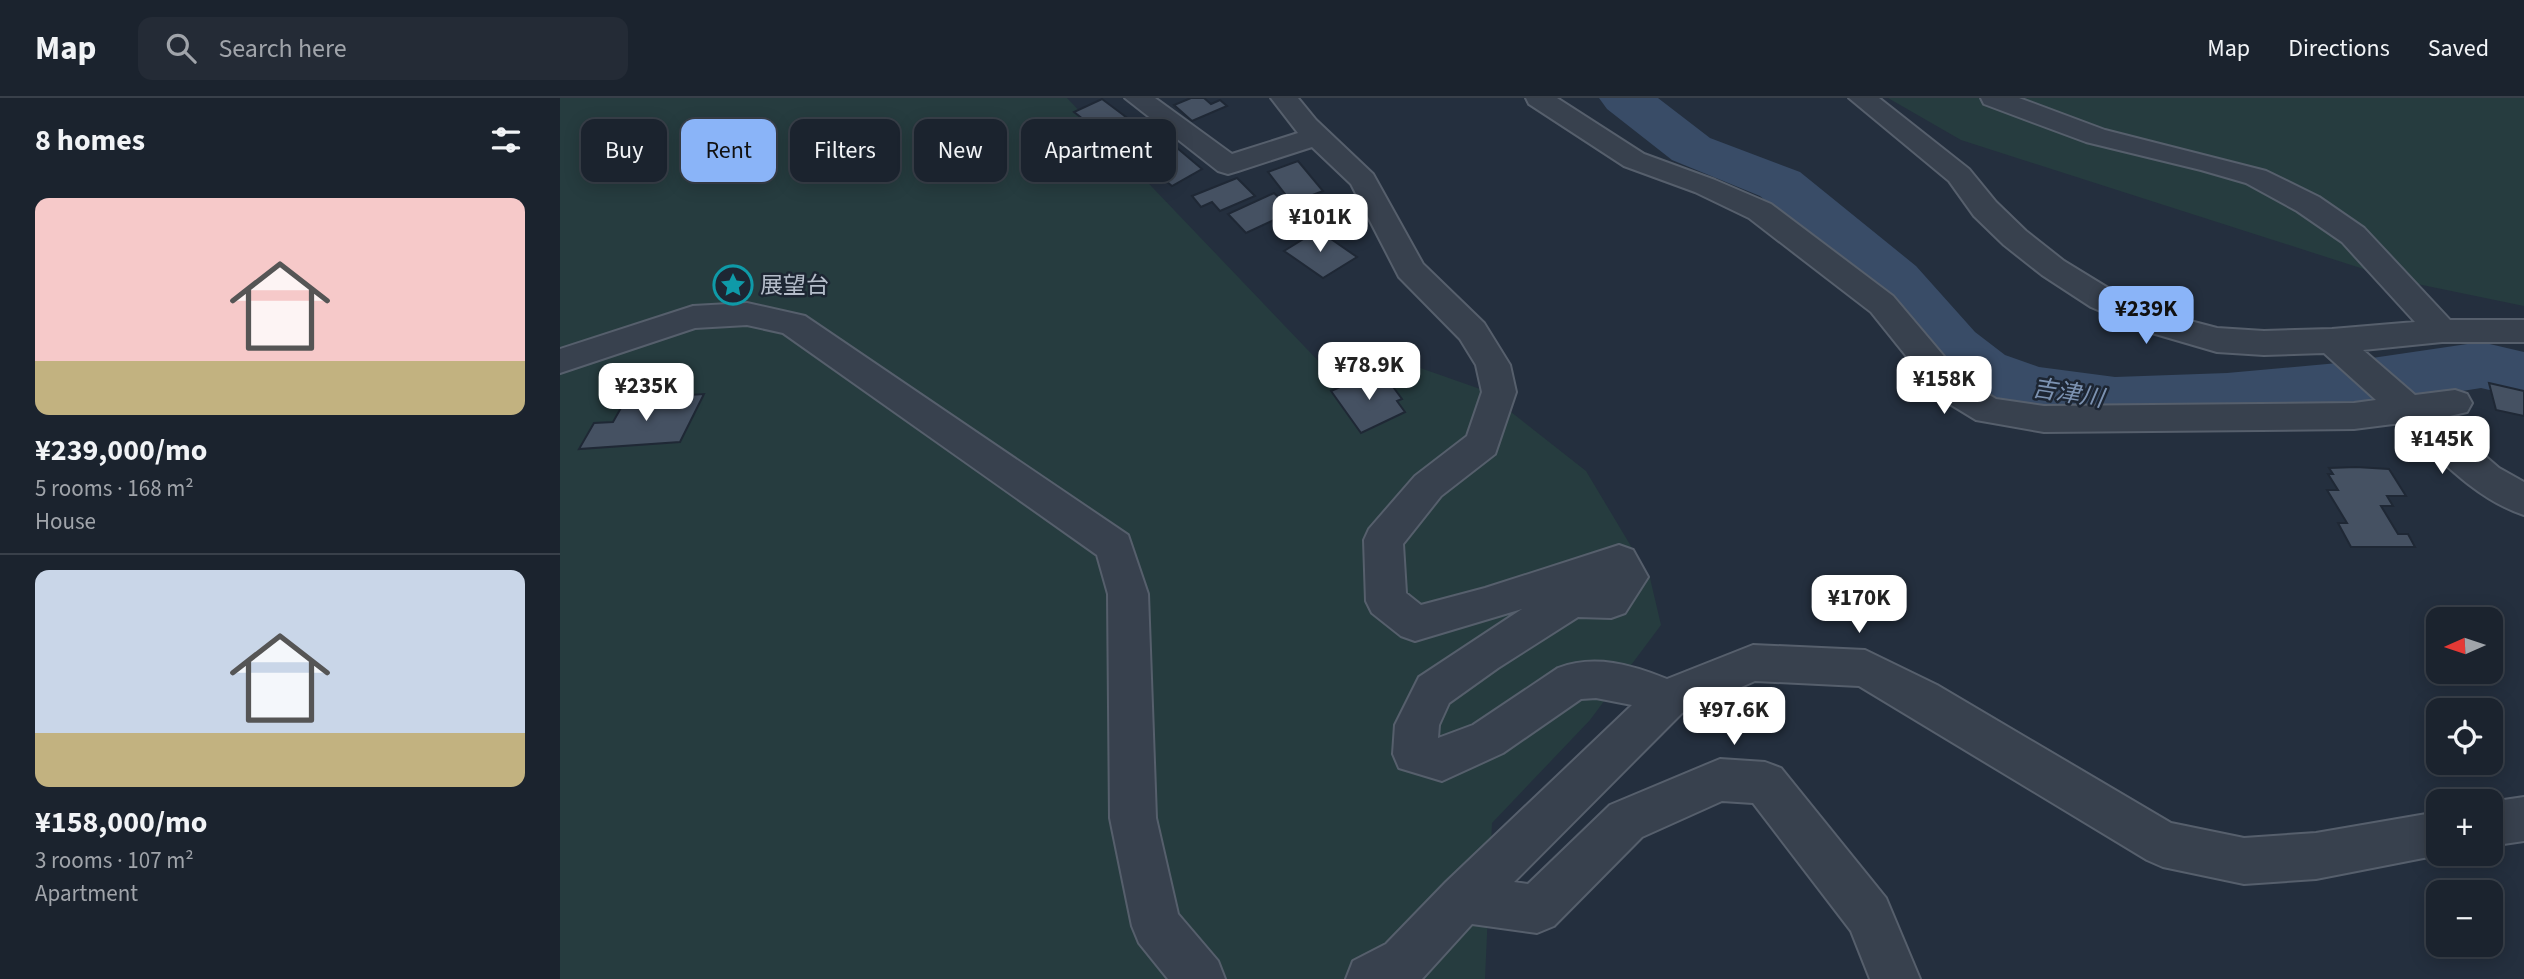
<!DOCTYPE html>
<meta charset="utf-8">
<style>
:root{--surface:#1b232e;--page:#242b36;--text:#f1f3f6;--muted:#a0a4aa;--line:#39404a;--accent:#8ab4f8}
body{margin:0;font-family:"Source Sans 3","Noto Sans JP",sans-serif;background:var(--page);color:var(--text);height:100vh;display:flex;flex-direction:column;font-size:26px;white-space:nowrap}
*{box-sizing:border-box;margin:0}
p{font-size:23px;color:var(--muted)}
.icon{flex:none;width:38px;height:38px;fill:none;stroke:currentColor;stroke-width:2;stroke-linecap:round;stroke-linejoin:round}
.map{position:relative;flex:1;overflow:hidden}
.details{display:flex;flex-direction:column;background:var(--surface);width:560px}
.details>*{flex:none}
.guide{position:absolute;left:21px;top:21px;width:665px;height:63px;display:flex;gap:14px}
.needle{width:46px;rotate:267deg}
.controls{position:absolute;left:1866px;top:509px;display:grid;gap:14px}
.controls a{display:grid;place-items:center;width:77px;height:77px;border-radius:14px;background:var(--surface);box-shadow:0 4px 18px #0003,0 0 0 2px var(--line);font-size:35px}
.price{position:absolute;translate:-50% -60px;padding:0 16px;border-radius:14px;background:#fff;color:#222;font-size:23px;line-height:46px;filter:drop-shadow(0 2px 4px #0008)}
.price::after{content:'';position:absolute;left:50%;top:42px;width:21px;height:16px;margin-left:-10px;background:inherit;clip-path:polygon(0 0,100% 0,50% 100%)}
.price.on{background:var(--accent);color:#111}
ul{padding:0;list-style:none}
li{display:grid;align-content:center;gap:14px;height:371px;padding:0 35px}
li+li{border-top:2px solid var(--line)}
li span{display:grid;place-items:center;height:217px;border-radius:14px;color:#555}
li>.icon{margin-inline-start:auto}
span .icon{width:126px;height:126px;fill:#fffc;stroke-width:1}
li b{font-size:30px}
h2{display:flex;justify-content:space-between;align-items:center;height:84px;padding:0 35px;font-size:30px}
.chip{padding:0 24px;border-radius:14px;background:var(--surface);box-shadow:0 4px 18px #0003,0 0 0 2px var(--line);font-size:24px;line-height:63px}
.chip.on{background:var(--accent);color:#111}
header{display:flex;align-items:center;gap:42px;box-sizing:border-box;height:98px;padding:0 35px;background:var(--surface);border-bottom:2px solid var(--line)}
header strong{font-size:33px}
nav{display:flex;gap:38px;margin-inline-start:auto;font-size:24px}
.search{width:490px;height:63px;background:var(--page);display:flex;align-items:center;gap:18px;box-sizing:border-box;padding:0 24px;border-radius:14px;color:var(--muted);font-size:26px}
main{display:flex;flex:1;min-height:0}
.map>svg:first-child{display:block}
.green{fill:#263c3f}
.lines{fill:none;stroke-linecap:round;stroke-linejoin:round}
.river{fill:#394c67;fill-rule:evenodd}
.building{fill:#455162;stroke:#1f2835;stroke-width:2}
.minor-casing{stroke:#565f6c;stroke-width:4}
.minor{fill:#38414e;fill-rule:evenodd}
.labels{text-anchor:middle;stroke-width:5;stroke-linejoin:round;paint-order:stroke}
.poi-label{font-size:23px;fill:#b4bcc9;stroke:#1d2633;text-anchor:start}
.water-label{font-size:24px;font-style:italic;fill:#7c92b1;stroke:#1d2633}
</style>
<header>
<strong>Map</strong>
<div class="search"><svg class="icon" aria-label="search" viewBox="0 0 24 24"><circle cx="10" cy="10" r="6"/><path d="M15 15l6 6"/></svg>Search here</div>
<nav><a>Map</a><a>Directions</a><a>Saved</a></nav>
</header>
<main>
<section class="details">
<h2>8 homes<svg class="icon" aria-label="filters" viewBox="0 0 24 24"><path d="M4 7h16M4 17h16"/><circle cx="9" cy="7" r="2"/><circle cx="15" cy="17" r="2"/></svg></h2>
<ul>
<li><span style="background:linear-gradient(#f6c9c9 75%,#c2b280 0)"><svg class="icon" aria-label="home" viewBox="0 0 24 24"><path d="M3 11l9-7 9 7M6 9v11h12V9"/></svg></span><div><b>¥239,000/mo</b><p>5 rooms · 168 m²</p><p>House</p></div></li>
<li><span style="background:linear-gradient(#c9d6e8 75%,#c2b280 0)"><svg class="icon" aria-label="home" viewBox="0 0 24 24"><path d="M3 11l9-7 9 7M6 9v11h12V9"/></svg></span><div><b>¥158,000/mo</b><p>3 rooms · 107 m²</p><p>Apartment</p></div></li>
</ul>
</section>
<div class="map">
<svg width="1964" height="881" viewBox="0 0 1964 881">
<rect width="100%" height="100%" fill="#242f3e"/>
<path class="green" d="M0,0H507L766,271L846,265L923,292L1026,373L1090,480L1101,527L1030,622L932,725L925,881H0Z
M1328,0H1964V208L1838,182L1401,42Z"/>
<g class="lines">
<path class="river" d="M1039,0H1098L1150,40L1240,74L1356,168L1415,234L1445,257L1479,269L1555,279L1667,275L1778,265L1921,244L1964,254V300L1921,290L1778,313L1667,323L1555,327L1473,316L1450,309L1399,289L1369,266L1314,196L1200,98L1112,62L1047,11Z"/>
</g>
<path class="building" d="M631,0H644L651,6L660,2L667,8L632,23L614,7Z
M542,1L566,19L537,32L514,14Z
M565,30L594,51L573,61L544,40Z
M616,49L642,71L612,88L584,65Z
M738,63L763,93L732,105L708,74Z
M677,80L695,98L660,113L652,104L641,109L632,98Z
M714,95L733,113L686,135L668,116Z
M758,132L797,159L763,180L724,153Z
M809,276L821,283L828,282L842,301L837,303L845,314L801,335L771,293Z
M1929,285L1964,293V318L1936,312Z
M144,296L120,344L19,351L34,325L53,324L66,301Z
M1796,369L1829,371L1846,398H1827L1833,408H1821L1838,436H1848L1855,449H1791L1778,425H1787L1767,392H1778L1768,376H1773L1769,370Z"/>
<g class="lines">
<g class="minor-casing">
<path id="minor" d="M565,0H595L672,56L738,35L711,0H738L756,22L813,76L863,166L924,225L950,267L956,294L935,356L881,398L843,446L846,495L861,507L925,490L1059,447L1073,452L1088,479L1065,515L1051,520L1018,519L938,570L889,605L879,627L878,640L913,627L998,570C1035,556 1072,567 1107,581L1193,547L1305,552L1377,587L1611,725L1684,740L1756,735L1878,714V756H1884L1756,781L1684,786L1603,769L1587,762L1299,588L1195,583L1122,615L954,784L968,786L1050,707L1160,661L1205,664L1221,670L1326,800L1360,881H1310L1291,833L1193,705L1162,703L1082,739L994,828L977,835L912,826L862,881H786L793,863L826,846L886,784L1072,607L1036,600L1021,601L943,655L882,683L839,670L833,656L835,627L859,579L962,511L855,543L841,538L812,515L806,503L804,442L809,431L855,378L907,338L922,294L916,267L900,241L839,179L791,86L752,49L678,73L668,76L658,73Z
M966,0H997L1084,56L1155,82L1211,106L1333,198L1404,282L1436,301L1484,308L1794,305L1816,302L1764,255L1704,257L1657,254L1592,235L1531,209L1482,177L1444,147L1414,118L1389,83L1289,0H1319L1409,71L1436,104L1466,133L1504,163L1553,193L1615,219L1657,230L1704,233L1772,231L1855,224L1782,144L1737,113L1686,85L1641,72L1526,44L1424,6L1421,0H1459L1545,32L1706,73L1759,99L1804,130L1890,222H1964V244H1882L1803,252L1855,297L1895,292L1907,296L1912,305L1907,314L1881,320L1939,370L1964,384V417C1915,401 1878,359 1841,325L1794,331L1484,334L1416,322L1380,300L1311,214L1189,120L1135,94L1064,68L969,6Z
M187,205L245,218L568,437L588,496L596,720L618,816L658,863L665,881H608L579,845L572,828L550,720L548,496L537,457L223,235L187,227L135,230L0,275V251L133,208Z
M1964,699V743L1930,748V704Z"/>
</g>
<use href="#minor" class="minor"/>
</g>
<defs>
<g id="sight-ring" transform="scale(2.0125)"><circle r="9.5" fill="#1d2633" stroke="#0f9aa8" stroke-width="1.5"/><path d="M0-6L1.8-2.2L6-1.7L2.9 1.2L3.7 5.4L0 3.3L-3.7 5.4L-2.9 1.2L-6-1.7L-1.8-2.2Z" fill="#0f9aa8"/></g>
</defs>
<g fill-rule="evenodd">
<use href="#sight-ring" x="173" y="187"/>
</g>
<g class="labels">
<g class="poi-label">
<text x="200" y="195">展望台</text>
</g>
<g class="water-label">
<text transform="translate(1508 295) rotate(9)" y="8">吉津川</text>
</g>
</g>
</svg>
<div class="controls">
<a><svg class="needle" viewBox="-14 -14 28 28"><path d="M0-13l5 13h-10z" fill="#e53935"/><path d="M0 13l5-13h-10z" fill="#a0a4aa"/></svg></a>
<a><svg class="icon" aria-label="locate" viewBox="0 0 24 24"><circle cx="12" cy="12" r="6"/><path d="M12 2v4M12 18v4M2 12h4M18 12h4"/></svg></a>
<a>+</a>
<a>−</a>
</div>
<b class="price" style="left:760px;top:156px">¥101K</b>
<b class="price on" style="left:1586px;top:248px">¥239K</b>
<b class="price" style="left:809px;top:304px">¥78.9K</b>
<b class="price" style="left:1384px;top:318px">¥158K</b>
<b class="price" style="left:86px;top:325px">¥235K</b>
<b class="price" style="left:1882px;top:378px">¥145K</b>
<b class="price" style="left:1299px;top:537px">¥170K</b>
<b class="price" style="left:1174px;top:649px">¥97.6K</b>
<div class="guide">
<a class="chip">Buy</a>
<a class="chip on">Rent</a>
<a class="chip">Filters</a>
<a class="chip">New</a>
<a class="chip">Apartment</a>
</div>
</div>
</main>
